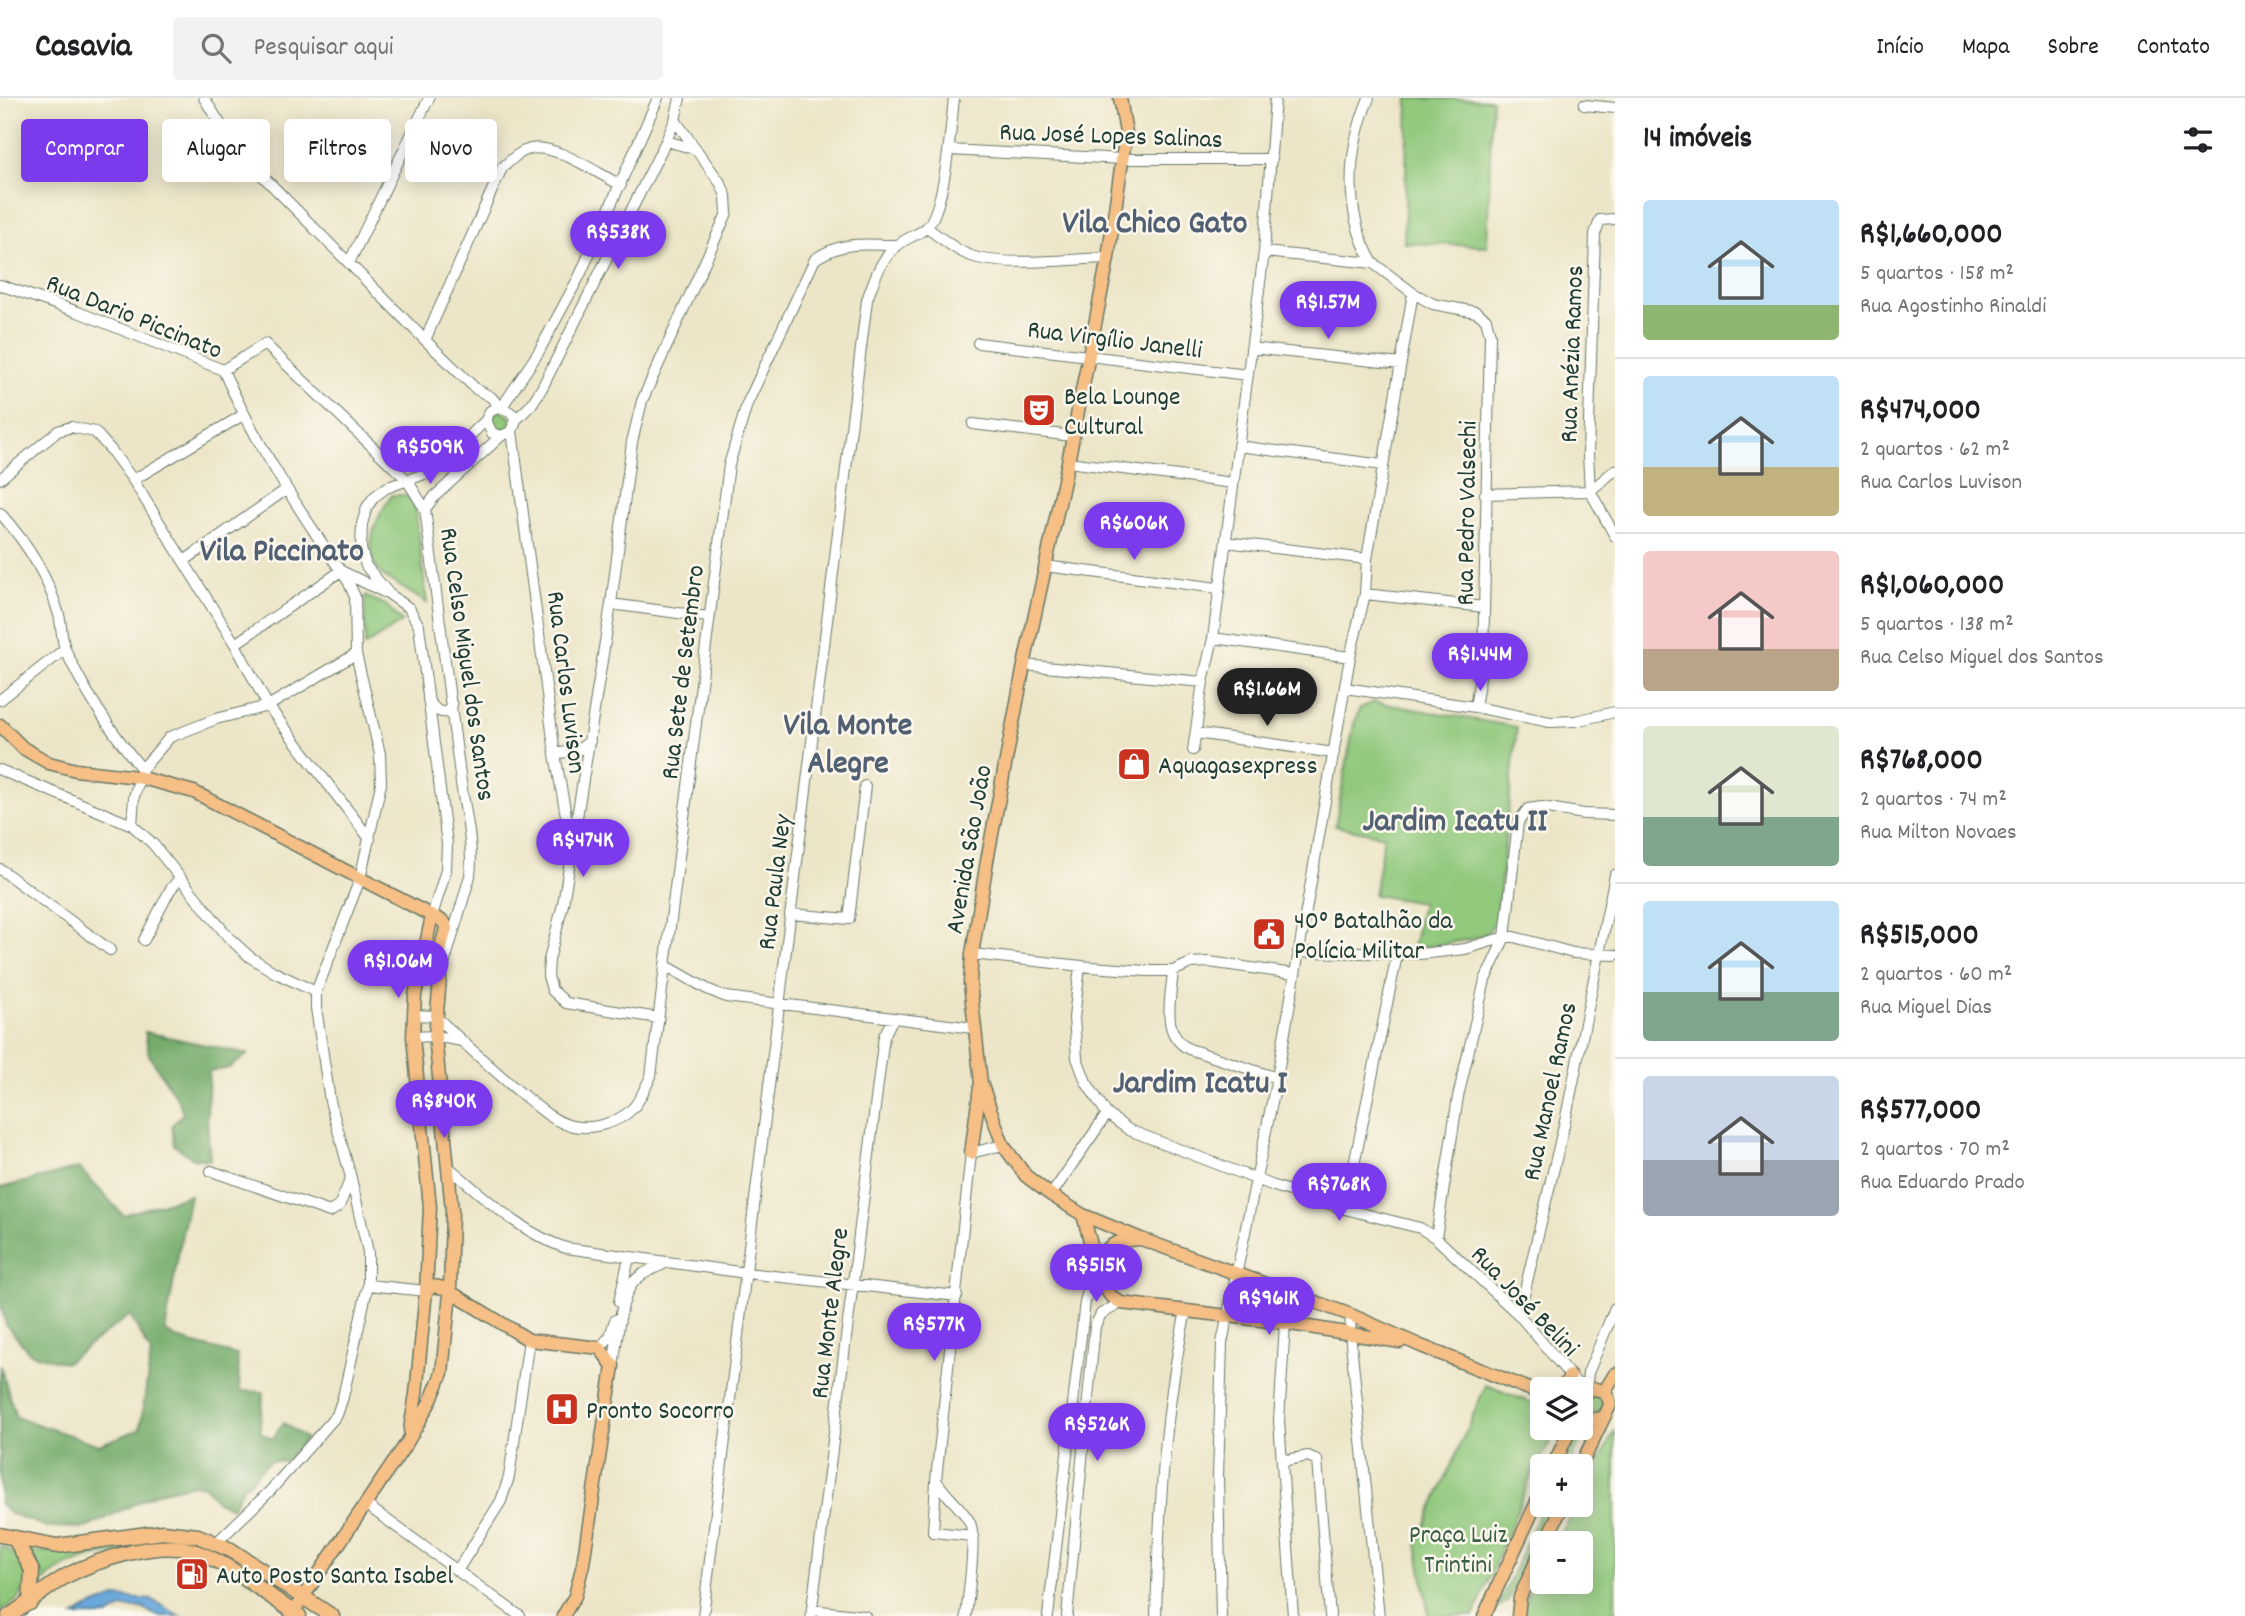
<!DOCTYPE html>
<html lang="pt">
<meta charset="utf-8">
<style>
:root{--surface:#fff;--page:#f2f2f2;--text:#202124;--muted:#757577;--line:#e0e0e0;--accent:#7c3aed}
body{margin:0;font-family:Dekko,sans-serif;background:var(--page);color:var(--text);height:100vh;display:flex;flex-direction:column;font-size:26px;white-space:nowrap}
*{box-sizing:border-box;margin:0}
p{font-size:23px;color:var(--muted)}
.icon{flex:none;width:38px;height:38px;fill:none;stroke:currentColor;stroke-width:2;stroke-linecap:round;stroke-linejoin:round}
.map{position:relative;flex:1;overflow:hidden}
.drawer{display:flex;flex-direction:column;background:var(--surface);width:630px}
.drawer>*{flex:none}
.top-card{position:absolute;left:21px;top:21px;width:665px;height:63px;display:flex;gap:14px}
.fabs{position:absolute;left:1530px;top:1279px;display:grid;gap:14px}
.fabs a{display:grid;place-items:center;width:63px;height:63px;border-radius:7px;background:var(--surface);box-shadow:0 4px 18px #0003;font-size:35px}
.price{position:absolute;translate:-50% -60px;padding:0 16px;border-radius:24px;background:var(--accent);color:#fff;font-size:23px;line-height:46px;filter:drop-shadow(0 2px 4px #0008)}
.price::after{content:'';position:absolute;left:50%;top:42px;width:21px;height:16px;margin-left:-10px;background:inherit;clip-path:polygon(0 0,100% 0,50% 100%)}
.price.current{background:#222;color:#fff}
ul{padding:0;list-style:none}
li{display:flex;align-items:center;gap:21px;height:175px;padding:0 28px}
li+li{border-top:2px solid var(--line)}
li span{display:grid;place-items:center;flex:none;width:196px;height:140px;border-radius:7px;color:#555}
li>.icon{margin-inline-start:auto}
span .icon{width:84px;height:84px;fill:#fffc;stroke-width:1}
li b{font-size:30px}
h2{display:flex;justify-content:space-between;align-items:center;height:84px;padding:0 28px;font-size:30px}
.tag{padding:0 24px;border-radius:7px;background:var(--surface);box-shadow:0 4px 18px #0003;font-size:24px;line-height:63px}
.tag.current{background:var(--accent);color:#fff}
header{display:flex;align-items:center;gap:42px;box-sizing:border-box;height:98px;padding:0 35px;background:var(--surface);border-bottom:2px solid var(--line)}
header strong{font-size:33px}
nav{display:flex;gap:38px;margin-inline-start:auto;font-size:24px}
.search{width:490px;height:63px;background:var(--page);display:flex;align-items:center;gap:18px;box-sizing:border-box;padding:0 24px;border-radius:7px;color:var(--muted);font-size:26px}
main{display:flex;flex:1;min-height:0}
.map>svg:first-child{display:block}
.green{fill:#90c87b;stroke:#588258;stroke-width:2}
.forest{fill:#74ac6b;stroke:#4a7450;stroke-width:2}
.water{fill:#6aa7dc;stroke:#447288;stroke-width:2}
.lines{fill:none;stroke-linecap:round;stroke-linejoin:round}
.minor-casing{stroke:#677867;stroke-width:12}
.major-casing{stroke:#677867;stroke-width:15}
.highway-casing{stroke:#677867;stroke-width:17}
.minor{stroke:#fff;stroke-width:10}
.major{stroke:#f5bf86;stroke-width:12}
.highway{stroke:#f5bf86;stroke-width:14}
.labels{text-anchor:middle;stroke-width:5;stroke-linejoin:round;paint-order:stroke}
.street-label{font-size:26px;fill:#1f3d34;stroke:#fbf7ec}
.poi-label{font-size:26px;fill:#1f3d34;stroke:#fbf7ec;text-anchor:start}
.park-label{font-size:26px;fill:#3b6046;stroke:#fbf7ec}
.district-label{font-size:33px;font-weight:bold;fill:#516072;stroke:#fbf7ec}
</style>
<header>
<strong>Casavia</strong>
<div class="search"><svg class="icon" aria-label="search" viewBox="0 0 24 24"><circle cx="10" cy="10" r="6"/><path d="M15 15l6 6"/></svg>Pesquisar aqui</div>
<nav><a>Início</a><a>Mapa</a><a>Sobre</a><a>Contato</a></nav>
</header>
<main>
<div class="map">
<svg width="1615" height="1518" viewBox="0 0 1615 1518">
<rect width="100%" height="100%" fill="#fbf7ec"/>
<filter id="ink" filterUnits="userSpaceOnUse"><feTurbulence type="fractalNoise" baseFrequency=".0143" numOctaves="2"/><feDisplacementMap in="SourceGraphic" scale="14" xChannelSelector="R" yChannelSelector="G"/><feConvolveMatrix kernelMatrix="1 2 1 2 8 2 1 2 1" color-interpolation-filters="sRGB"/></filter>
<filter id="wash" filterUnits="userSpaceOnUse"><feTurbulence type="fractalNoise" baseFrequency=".00686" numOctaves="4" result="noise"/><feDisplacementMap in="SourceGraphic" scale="28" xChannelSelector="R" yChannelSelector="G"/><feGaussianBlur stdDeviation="1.57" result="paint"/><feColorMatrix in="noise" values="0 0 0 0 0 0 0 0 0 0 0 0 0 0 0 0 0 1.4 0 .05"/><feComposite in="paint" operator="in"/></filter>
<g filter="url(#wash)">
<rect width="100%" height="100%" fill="#ece5c7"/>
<path class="green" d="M1408,0L1492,2L1487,148L1404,145Z
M501,312L511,320L510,330L497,334L490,327L492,317Z
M392,397H406L415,407L427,505C419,499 383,479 380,475C361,450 377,418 392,397Z
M365,498L386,507L402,524L365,548Z
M1374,604L1517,629L1497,821L1487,835L1472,841L1413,851L1422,805L1374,797L1384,738L1335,728L1354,626L1360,610Z
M1486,1287L1542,1309V1330H1559L1533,1373L1474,1518H1429L1417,1446Z
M1583 1306a10 10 0 1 1 20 0a10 10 0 1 1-20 0Z
M1582,1322L1586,1329L1568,1368H1560L1577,1330H1580Z
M1615,1332V1518H1525C1519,1502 1535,1486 1542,1473V1484H1580V1446L1556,1445L1577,1407H1580V1400Z
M1543,1407H1551L1507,1504L1498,1509Z
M179,1438L224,1450L295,1501L291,1508L195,1448L97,1458L68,1467L51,1477L36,1490L39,1472L32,1454H83L143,1439Z
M0,1448C22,1455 34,1482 18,1501C14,1506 5,1510 0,1514Z"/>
<path class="forest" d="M145,934L248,956L229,970L209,973L207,1019L210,1062L193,1060L174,1047L172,1027L183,1015L179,1004L149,957Z
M79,1070L123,1117L190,1097L180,1146L165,1234L180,1242L237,1257L240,1293L264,1294L260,1325L261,1335L273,1341L279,1330L284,1325L306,1341L285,1363H269L242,1390L232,1410L217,1403L205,1388L193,1386L158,1394L86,1430L47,1429L9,1415L0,1406V1267L16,1319L99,1347L140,1331L151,1255L130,1217L65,1265L30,1255L6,1227L0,1205V1090Z"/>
<path class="water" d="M115,1499L152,1502L180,1518H158L142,1510H122L108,1518H75L86,1511Z"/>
</g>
<g filter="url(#ink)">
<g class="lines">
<g class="minor-casing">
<path id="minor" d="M204,0L236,51L425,242L476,291L491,299L500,309
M1369,0C1347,52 1343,115 1373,165
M1584,7L1615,10
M666,43L695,51
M949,52L1123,61H1272
M927,130C942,140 959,156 978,160C1013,168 1070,161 1108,160
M1264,154L1373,165L1413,195L1433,206L1476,214L1486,221L1490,237L1483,561L1475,609
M349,165L429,0
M0,187L78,214L223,272C256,346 301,416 348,483L355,499L356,556L380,656L381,686L360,781L316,894
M425,242L502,70C511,62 518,54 530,51C555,45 598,76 621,87
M978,245L1248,277
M1251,250L1401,266
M223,272L265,246L407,382L425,411C436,500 449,588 460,677C464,711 474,743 470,778L440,880
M502,309L538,255L580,177L658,0
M516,322L531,307L542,290L666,43L675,22L680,0
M973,326L1072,338
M512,333L555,656L572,751L563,806L549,862L548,878L552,892L566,905L658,920
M1238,348L1383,367
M1068,364L1233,385
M1615,372L1590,393L1615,438
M0,381L58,333L71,329L95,334L111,352L133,382L235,546L268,608L370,741
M133,382L243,317
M1485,396L1590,393L1588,356L1595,136L1600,122L1615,121
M425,411L435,398L501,338L512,333L515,326L514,317L502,309L490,313L486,322L492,335L501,338
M0,415C27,445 48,478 59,517C62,528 61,542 66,553C85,595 113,636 142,671
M1226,444L1367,461
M184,463L287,391
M1045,468L1218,490
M341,473L384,494
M1365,496L1484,509
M611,506L708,519
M1213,540L1350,559
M235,546L341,473
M1024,567L1203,584
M1345,590L1475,609L1550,624L1575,623L1615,614
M0,602L65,551
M428,602C433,609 438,616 447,614L452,607
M1196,635L1334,655
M1193,652L1203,584L1213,540L1264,154L1275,0
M555,656L578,652L590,643
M0,672L132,727L153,746L229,840L250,859L274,874L316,894V910L330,1003L350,1076L368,1154V1187L343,1299L337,1317L269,1394L217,1444
M132,727L134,699L142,671L170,639L216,621L268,608L356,556
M572,751L611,506L632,344L642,303L727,115L726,98L721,86L675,22
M0,771L110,852
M790,816L849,821L865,688
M432,818L446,772L447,746L419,528L409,510L389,496L366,468L361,451L362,426L367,409L374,399L386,390L435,372L486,322
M144,842L170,792L180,780
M1298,854L1420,856L1465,851L1505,839H1514L1573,855L1615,857
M972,856L1091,869L1147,873H1173L1191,865L1209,864L1294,876
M665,867L707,891L726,899L973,930
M1080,868L1074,920L1077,960L1086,984L1107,1016L1129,1032L1274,1088L1345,1111L1420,1130L1436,1140L1519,1217L1584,1294
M1173,873C1171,901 1160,936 1189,951L1277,980
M413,917L435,918C464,945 493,972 523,997C537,1008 550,1021 568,1027C589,1033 618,1026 633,1010C641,1001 646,989 651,978L729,367L747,306L815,161C844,142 864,147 897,147
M413,939L435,938L462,943
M448,1069C485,1099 519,1134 566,1150L746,1175L957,1198
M211,1073L330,1114L339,1108L351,1080
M1051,1097L1107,1016
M1345,1111L1397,857
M1436,1140L1458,999L1485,882L1505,839L1518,724L1528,711L1542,709L1584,716L1615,717
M368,1187L426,1193
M619,1204L629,1160
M1351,1217L1350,1235L1379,1518
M1519,1217L1566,1019L1615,777
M1285,1225L1279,1323L1293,1518
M600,1250L610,1238L615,1222
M613,1268C617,1246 619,1204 632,1186C640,1175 654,1171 665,1165
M1586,1293L1588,1275L1615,1210
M1282,1363L1308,1358L1317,1362L1330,1518
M936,1383L933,1434L973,1438
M365,1406L520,1518
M457,1473L501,1403L509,1379L529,1242
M812,1512L865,1518
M703,1518L867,202C874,182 880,161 898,147C906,140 918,137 926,130C945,113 951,27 954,0
M811,1518L884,938L893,920
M966,1518C968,1498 977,1441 970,1425C964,1411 945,1398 936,1382L971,1055L1003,1047
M1048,1518L1085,1204L1096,1165
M1067,1518L1095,1228L1101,1216L1121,1205
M1156,1518C1159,1416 1164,1313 1186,1213
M1221,1518L1218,1379L1222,1245L1277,980L1350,559L1365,496L1367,461L1413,195"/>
</g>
<g class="major-casing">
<path id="major" d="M1120,0L1126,35L1108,160L1068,364L1024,567L987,763L972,856L970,885L981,985L1003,1047L1026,1078L1051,1097L1083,1117L1141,1141L1351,1217L1421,1248L1542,1296
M0,627L23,650L49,665L76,672L138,679L194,694L444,824L446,830L435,872L440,880L435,938L452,1112L450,1195L442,1275L431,1302L408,1343L293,1514
M971,1055L980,989
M1083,1117L1101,1184L1110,1197L1121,1205L1285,1225L1400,1244
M1096,1165C1109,1145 1116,1143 1139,1141
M426,1193L433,1188L444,1190L529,1242L600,1250L613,1268L583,1466L575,1498L563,1518
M1562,1292L1570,1278
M1604,1294L1615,1276
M1580,1299L1590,1291C1602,1290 1608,1296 1610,1307L1580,1369
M1580,1314L1589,1322L1603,1320
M410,1332L416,1296L426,1193L430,1109L413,939L415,897L432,818
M1553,1368L1571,1330
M1544,1446L1563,1407
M1484,1518L1542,1393
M1518,1518L1520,1499L1542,1450"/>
</g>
<g class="highway-casing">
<path id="highway" d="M0,1437L57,1448L163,1434L198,1438L231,1452L332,1518
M15,1441L32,1472L30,1505
M9,1518C28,1506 46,1490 66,1478C96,1462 155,1443 189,1452C224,1460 268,1498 299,1518"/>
</g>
<use href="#minor" class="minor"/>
<use href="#major" class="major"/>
<use href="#highway" class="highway"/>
</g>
</g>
<defs>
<g id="theatre-square" transform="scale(1.75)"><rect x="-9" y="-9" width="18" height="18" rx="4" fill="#c8321e" stroke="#fbf7ec"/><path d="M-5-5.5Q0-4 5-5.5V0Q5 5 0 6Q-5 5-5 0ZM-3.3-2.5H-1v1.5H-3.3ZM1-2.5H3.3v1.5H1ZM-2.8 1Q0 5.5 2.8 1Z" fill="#fff"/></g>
<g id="shop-square" transform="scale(1.75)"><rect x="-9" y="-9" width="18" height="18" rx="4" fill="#c8321e" stroke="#fbf7ec"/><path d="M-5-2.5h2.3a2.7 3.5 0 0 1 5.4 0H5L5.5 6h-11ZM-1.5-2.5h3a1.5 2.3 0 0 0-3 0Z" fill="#fff"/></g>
<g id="civic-square" transform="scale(1.75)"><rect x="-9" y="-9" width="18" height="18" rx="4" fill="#c8321e" stroke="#fbf7ec"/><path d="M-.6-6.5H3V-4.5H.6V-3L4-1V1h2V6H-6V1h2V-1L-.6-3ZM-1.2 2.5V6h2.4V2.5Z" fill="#fff"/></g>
<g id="hospital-square" transform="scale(1.75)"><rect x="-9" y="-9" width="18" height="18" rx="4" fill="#c8321e" stroke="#fbf7ec"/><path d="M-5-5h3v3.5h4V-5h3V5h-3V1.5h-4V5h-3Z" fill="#fff"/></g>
<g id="fuel-square" transform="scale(1.75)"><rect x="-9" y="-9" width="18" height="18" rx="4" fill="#c8321e" stroke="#fbf7ec"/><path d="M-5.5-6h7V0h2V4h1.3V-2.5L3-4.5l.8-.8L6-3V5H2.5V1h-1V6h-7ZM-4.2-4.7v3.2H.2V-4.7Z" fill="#fff"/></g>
</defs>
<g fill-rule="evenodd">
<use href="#theatre-square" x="1039" y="312"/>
<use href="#shop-square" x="1134" y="666"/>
<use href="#civic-square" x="1269" y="836"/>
<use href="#hospital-square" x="562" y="1311"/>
<use href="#fuel-square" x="192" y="1476"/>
</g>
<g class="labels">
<g class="street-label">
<text transform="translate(1111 36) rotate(2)" y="9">Rua José Lopes Salinas</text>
<text transform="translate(135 217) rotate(22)" y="9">Rua Dario Piccinato</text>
<text transform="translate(1115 240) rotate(7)" y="9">Rua Virgílio Janelli</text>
<text transform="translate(1570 256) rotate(-88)" y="9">Rua Anézia Ramos</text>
<text transform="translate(1465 415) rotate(-89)" y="9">Rua Pedro Valsechi</text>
<text transform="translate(469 566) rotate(82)" y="9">Rua Celso Miguel dos Santos</text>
<text transform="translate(681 574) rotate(-83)" y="9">Rua Sete de Setembro</text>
<text transform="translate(568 584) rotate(83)" y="9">Rua Carlos Luvison</text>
<text transform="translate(967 751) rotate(-80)" y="9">Avenida São João</text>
<text transform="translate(773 784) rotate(-83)" y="9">Rua Paula Ney</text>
<text transform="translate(1548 993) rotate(-78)" y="9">Rua Manoel Ramos</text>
<text transform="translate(1526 1202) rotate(46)" y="9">Rua José Belini</text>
<text transform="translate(828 1215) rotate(-83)" y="9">Rua Monte Alegre</text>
</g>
<g class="poi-label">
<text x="1064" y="306">Bela Lounge<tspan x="1064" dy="30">Cultural</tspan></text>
<text x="1158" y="675">Aquagasexpress</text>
<text x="1294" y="830">40° Batalhão da<tspan x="1294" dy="30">Polícia Militar</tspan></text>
<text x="586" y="1320">Pronto Socorro</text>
<text x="216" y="1485">Auto Posto Santa Isabel</text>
</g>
<g class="park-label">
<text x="1458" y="1444">Praça Luiz<tspan x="1458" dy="30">Trintini</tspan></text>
</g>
<g class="district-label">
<text x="1155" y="134">Vila Chico Gato</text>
<text x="282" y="462">Vila Piccinato</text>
<text x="848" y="636">Vila Monte<tspan x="848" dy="38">Alegre</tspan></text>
<text x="1455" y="732">Jardim Icatu II</text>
<text x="1200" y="994">Jardim Icatu I</text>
</g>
</g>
</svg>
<div class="fabs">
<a><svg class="icon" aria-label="layers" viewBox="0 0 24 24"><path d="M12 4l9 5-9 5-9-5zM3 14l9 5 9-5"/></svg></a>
<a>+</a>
<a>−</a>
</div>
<b class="price" style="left:618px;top:173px">R$538K</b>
<b class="price" style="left:1328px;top:243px">R$1.57M</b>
<b class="price" style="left:430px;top:388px">R$509K</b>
<b class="price" style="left:1134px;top:464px">R$606K</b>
<b class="price" style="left:1480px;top:595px">R$1.44M</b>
<b class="price current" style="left:1267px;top:630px">R$1.66M</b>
<b class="price" style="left:583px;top:781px">R$474K</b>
<b class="price" style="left:398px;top:902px">R$1.06M</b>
<b class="price" style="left:444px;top:1042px">R$840K</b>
<b class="price" style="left:1339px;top:1125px">R$768K</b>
<b class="price" style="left:1096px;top:1206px">R$515K</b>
<b class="price" style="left:1269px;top:1239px">R$961K</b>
<b class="price" style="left:934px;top:1265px">R$577K</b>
<b class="price" style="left:1097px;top:1365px">R$526K</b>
<div class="top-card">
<a class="tag current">Comprar</a>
<a class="tag">Alugar</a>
<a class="tag">Filtros</a>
<a class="tag">Novo</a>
</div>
</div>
<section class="drawer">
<h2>14 imóveis<svg class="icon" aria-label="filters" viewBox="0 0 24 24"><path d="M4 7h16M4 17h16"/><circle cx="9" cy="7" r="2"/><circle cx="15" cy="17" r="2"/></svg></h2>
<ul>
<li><span style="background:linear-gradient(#bfe0f5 75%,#8fb573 0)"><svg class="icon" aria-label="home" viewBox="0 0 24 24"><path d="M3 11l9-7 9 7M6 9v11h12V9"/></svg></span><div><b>R$1,660,000</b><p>5 quartos · 158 m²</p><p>Rua Agostinho Rinaldi</p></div></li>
<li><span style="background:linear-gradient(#bfe0f5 65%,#c2b280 0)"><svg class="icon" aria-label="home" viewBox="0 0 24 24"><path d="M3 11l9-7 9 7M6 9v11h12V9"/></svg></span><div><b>R$474,000</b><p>2 quartos · 62 m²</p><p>Rua Carlos Luvison</p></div></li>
<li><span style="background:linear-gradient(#f6c9c9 70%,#b9a48a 0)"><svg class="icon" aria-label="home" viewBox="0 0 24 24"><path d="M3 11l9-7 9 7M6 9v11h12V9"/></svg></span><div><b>R$1,060,000</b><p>5 quartos · 138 m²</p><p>Rua Celso Miguel dos Santos</p></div></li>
<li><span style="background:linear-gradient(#dfe7d0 65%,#7fa58c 0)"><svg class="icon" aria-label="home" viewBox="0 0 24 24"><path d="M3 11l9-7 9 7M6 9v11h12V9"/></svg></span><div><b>R$768,000</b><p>2 quartos · 74 m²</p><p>Rua Milton Novaes</p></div></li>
<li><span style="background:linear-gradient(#bfe0f5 65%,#7fa58c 0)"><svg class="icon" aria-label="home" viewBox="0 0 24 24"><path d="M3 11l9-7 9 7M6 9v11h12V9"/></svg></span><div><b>R$515,000</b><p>2 quartos · 60 m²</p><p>Rua Miguel Dias</p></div></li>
<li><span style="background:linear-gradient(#c9d6e8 60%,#9aa5b1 0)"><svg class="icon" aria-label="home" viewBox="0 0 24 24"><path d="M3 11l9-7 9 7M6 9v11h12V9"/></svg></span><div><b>R$577,000</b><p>2 quartos · 70 m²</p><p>Rua Eduardo Prado</p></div></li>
</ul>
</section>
</main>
